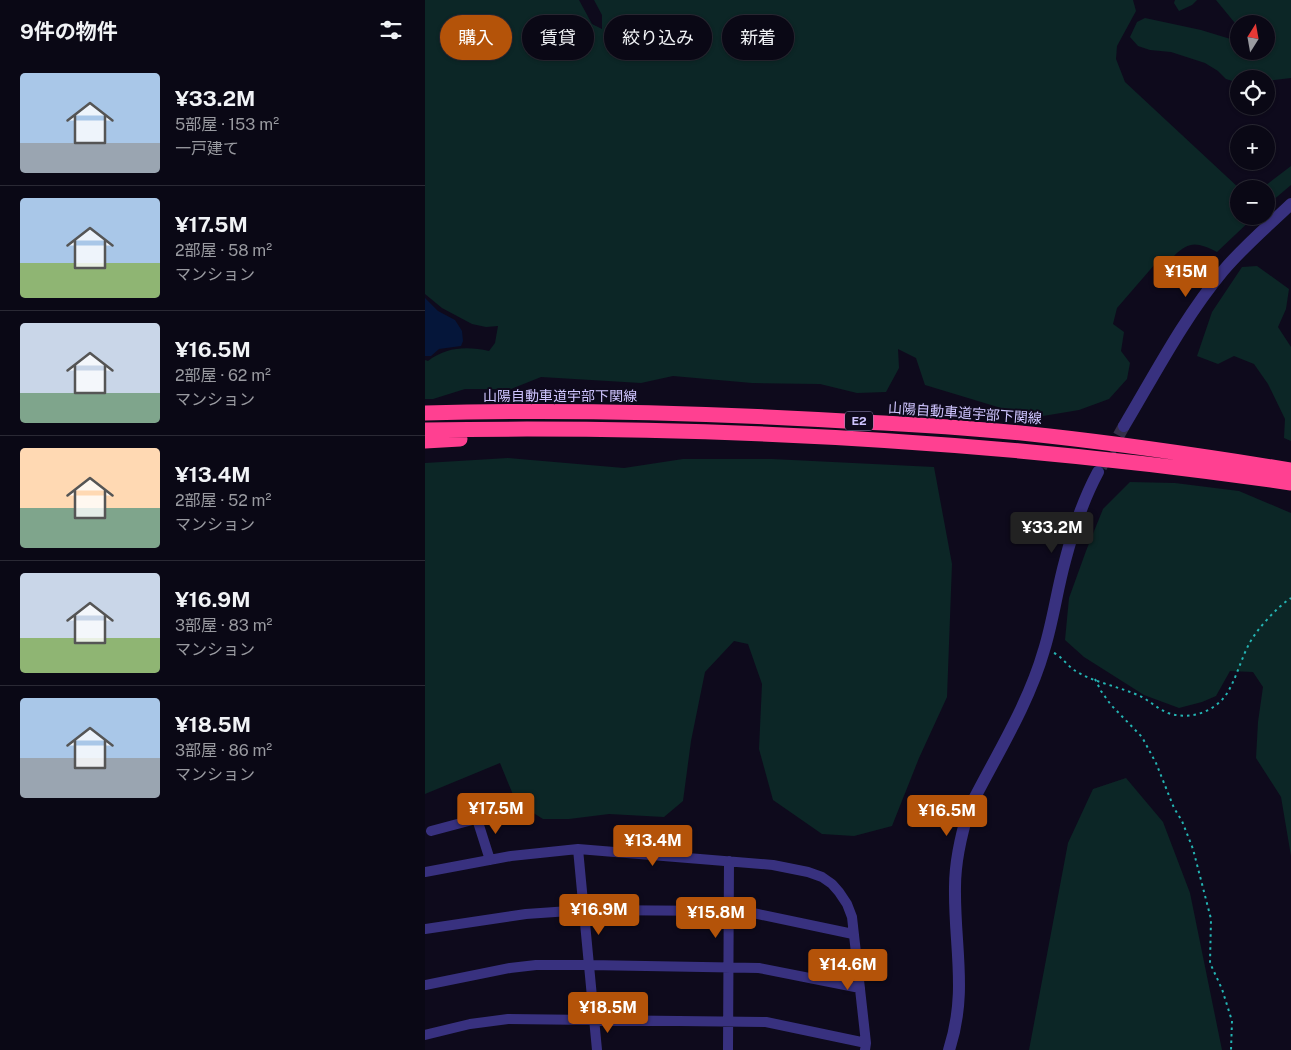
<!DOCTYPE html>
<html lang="ja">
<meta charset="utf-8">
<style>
:root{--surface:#0a0815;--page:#181622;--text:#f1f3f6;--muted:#999aa0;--line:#2a2934;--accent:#b45309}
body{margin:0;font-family:"Public Sans","Noto Sans JP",sans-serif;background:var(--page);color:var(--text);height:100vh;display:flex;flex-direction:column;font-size:19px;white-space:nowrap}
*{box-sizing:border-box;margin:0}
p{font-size:16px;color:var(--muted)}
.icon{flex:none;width:28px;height:28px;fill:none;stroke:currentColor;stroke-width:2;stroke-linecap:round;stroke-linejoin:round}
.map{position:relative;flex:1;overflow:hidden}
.sheet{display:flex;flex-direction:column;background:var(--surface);width:425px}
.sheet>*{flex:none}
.hud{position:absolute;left:15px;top:15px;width:475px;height:45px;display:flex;gap:10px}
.needle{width:32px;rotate:11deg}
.controls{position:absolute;left:805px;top:15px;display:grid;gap:10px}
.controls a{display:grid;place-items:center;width:45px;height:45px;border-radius:50%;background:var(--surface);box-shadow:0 1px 4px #0004,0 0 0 1px var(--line);font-size:25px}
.price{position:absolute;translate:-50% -42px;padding:0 11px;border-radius:5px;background:var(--accent);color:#fff;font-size:16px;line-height:32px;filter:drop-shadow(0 1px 2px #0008)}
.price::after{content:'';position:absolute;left:50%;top:30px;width:15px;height:11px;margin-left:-8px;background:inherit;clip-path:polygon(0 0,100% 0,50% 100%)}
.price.active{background:#222;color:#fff}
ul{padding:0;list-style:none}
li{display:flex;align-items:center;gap:15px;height:125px;padding:0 20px}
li+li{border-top:1px solid var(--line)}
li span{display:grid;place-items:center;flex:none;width:140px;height:100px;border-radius:5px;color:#555}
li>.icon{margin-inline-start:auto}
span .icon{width:60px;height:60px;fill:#fffc;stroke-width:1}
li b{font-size:21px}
h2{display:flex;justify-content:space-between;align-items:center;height:60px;padding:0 20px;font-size:21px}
.pill{padding:0 18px;border-radius:22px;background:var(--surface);box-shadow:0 1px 4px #0004,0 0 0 1px var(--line);font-size:18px;line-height:45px}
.pill.active{background:var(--accent);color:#fff}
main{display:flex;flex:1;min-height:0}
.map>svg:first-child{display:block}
.green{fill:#0c2626}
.water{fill:#05163a}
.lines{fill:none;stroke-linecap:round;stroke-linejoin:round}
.tertiary-tunnel{stroke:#352f49;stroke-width:12;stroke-dasharray:12 6;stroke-linecap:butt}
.path{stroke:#24b4b3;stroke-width:2;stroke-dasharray:2.5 4;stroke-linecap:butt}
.minor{stroke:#38317f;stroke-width:10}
.tertiary{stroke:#38317f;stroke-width:12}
.motorway{stroke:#ff4091;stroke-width:15}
.labels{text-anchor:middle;stroke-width:4;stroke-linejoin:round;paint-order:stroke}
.shield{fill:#0e0a1c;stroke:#958dbb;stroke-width:1}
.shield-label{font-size:12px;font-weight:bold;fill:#cfc5ff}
.street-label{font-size:14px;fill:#cfc5ff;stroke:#0e0a1c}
</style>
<main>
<section class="sheet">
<h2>9件の物件<svg class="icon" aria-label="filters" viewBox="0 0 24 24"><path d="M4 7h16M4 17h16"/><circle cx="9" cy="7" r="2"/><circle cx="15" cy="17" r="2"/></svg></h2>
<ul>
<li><span style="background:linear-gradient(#a9c7e8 70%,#9aa5b1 0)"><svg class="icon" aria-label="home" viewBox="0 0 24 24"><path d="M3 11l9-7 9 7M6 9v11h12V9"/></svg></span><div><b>¥33.2M</b><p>5部屋 · 153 m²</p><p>一戸建て</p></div></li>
<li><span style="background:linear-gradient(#a9c7e8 65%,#8fb573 0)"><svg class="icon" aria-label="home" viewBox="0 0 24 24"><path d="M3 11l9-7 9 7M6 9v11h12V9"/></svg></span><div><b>¥17.5M</b><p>2部屋 · 58 m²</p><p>マンション</p></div></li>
<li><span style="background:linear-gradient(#c9d6e8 70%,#7fa58c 0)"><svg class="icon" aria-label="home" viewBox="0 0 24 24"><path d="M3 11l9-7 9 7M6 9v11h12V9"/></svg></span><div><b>¥16.5M</b><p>2部屋 · 62 m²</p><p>マンション</p></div></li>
<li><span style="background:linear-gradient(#ffd9b3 60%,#7fa58c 0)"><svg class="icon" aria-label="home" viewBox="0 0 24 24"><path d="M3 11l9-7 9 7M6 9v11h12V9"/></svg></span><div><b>¥13.4M</b><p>2部屋 · 52 m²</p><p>マンション</p></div></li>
<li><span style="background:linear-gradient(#c9d6e8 65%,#8fb573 0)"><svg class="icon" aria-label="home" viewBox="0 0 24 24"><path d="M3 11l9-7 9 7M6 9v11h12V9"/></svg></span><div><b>¥16.9M</b><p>3部屋 · 83 m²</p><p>マンション</p></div></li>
<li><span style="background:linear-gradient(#a9c7e8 60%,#9aa5b1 0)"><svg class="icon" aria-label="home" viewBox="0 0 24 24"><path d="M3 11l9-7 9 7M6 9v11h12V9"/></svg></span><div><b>¥18.5M</b><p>3部屋 · 86 m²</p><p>マンション</p></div></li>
</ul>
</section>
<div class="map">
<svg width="866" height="1050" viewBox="0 0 866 1050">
<rect width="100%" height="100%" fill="#0e0a1c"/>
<path class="green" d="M0,0H154L167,24L177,29V15L169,0H708L711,11L692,46L691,59L700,82L815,189L814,216H830L792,252C773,243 765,240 749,256H737L692,308L688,324L699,332L696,351L705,363L702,379L684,399L654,410L618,416L586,411L500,385L491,358L473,349L474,368L461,392L432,393L395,384L327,383L248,376L216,383L116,377L86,389H40L8,399H0V360L3,361C21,347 42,346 64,351L70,343L73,326L61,327L47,324L17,308L0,294Z
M750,0H772L767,5L754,11L749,3Z
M791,0H866V78L841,81V79H814V83L801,79L793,71L780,63L746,52L725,50L713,46L705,37L712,22L720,18L776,30L812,41L814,39V51H841V24H814V28Z
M866,166V185L841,206V189H836Z
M832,266L864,289L861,309L853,327L866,347V441L859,438L860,419L843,384L829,364L809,356L793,364L772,356L787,312L817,267Z
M83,458L199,468L258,459H347L509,467L527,564L522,697L494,758L467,826L429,836L397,834L348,800L334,749L337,684L323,644L309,641L280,672L266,741L258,801L239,817L184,814L144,819H118L91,802L75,763L0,794V463Z
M705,482L750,483L814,491L866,513V856L856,797L831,758L833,722L838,687L828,672L805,671L791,696L777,702L754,708L719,695L659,657L640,640L644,598L661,551L678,509Z
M701,778L738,822L765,893L797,1050H604L643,843L668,789Z"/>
<path class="water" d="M0,298L13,311L30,320L37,331L38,341L36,346L14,349L6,356H0Z"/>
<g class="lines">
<path class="tertiary-tunnel" d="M676,467L699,426"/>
<path class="path" d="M629,653C637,657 642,665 649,670C666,682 697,687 717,697C726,702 733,709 743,713C766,721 794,711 805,688C812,675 816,660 823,646C830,631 852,607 866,598
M670,679L676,691L686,705L717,737L731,763L749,808L757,821L768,849L786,919L785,963L797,989L807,1021L806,1050"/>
<path class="minor" d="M52,819L65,860
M6,831L66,815L102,811
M153,849L172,1050
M0,872L86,856L153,849L348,865L383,872L397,877L407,884L414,892L422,904L427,917L441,1043L440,1050
M0,929L101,914L159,910L304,911L328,913L428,934
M0,985L85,968L111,965H164L334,968L435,988
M0,1035L45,1024L83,1019L341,1022L441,1043
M303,1050L304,861"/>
<path class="tertiary" d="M699,426C730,374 759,318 798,271C818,247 843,226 866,204
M524,1050C543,992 529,946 530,887C530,860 536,835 544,809C570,757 603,706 619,650C628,621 632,590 640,561C648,530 658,500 673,472"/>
<path class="motorway" d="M0,413C145,409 291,413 437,422C499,425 562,429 624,436C705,445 785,457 866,470
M0,430C290,425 579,441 866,483
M0,441L35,439"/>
</g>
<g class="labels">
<rect class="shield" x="420" y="411.5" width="28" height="19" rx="4"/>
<g class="shield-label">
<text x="434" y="425">E2</text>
</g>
<g class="street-label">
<text x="135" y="401">山陽自動車道宇部下関線</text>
<text transform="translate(540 413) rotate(4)" y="5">山陽自動車道宇部下関線</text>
</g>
</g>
</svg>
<div class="controls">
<a><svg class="needle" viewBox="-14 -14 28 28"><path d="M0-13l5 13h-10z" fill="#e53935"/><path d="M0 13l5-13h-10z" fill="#999aa0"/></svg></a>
<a><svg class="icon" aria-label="locate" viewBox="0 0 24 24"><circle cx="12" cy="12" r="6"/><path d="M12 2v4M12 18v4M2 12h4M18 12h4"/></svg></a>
<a>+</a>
<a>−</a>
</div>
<b class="price" style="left:761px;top:298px">¥15M</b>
<b class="price active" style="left:627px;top:554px">¥33.2M</b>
<b class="price" style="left:71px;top:835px">¥17.5M</b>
<b class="price" style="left:522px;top:837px">¥16.5M</b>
<b class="price" style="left:228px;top:867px">¥13.4M</b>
<b class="price" style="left:174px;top:936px">¥16.9M</b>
<b class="price" style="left:291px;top:939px">¥15.8M</b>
<b class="price" style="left:423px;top:991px">¥14.6M</b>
<b class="price" style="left:183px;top:1034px">¥18.5M</b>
<div class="hud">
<a class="pill active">購入</a>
<a class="pill">賃貸</a>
<a class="pill">絞り込み</a>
<a class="pill">新着</a>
</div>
</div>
</main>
